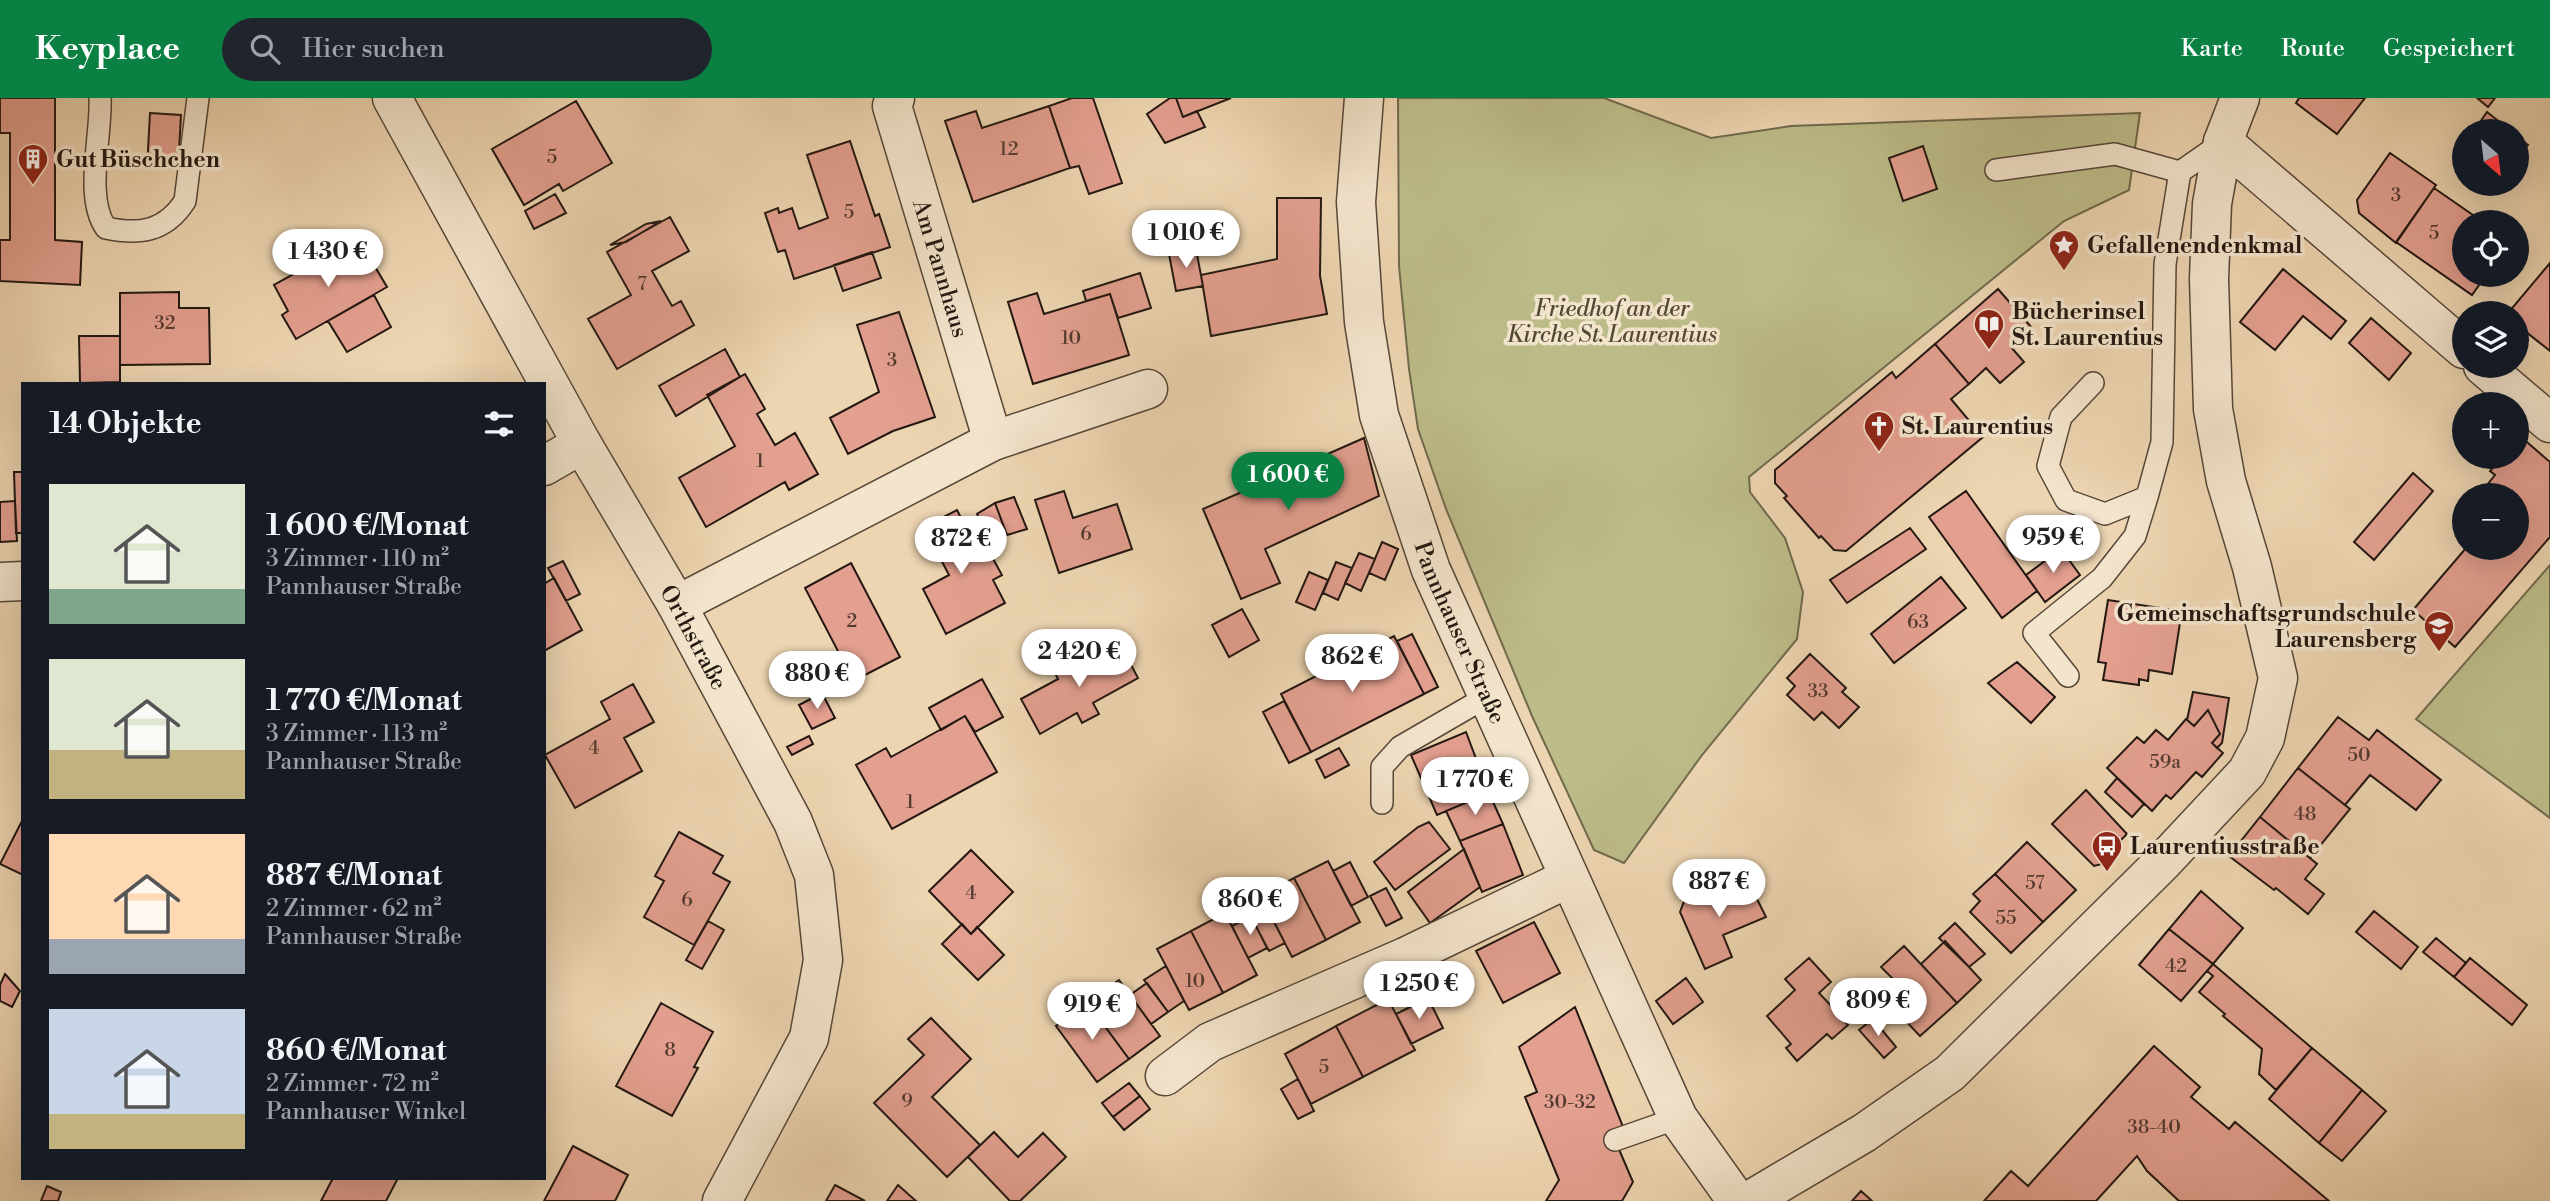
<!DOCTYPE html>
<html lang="de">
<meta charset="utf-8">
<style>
:root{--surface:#171b24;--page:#20242c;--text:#f1f3f6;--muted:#9ea1a6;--accent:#0b8043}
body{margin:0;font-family:"Libre Bodoni",serif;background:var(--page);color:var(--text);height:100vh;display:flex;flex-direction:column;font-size:26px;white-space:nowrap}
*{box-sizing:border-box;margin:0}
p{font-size:23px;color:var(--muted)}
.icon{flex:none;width:38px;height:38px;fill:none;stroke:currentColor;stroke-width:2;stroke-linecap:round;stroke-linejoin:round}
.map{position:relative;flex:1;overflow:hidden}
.details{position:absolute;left:21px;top:284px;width:525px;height:798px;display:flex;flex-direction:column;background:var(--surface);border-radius:0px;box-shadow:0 7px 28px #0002}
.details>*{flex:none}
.needle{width:46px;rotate:152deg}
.tools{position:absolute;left:2452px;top:21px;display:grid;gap:14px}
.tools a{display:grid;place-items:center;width:77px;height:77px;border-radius:50%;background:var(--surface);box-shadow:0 7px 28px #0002;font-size:35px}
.price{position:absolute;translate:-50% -60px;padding:0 16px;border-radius:24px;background:#fff;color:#222;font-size:23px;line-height:46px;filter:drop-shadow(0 2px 4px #0008)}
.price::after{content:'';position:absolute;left:50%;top:42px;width:21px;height:16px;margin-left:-10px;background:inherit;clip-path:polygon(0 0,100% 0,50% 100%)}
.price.selected{background:var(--accent);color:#fff}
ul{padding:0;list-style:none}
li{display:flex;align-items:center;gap:21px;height:175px;padding:0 28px}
li span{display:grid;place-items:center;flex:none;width:196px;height:140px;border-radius:0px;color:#555}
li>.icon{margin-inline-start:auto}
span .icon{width:84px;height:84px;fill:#fffc;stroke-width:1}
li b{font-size:30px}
h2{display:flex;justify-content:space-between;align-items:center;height:84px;padding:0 28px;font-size:30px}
header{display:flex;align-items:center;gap:42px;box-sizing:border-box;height:98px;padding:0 35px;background:var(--accent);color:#fff}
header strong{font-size:33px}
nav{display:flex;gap:38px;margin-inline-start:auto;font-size:24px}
.search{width:490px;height:63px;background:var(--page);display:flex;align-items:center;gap:18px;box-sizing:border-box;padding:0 24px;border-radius:38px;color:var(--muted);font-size:26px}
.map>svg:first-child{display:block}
.green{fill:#bcbc89;stroke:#706a4d;stroke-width:2}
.building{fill:#e39f8f;stroke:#231811;stroke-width:2}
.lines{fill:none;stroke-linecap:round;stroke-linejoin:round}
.lane-casing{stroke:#564739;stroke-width:24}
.street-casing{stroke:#564739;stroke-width:41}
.lane{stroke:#f3e4cc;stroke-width:21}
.street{stroke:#f3e4cc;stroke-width:38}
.labels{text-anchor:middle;stroke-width:7;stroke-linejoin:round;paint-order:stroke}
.number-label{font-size:19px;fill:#533a30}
.poi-label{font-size:23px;font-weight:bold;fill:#231811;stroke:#f3e4cc;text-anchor:start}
.street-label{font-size:23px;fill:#231811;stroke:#f3e4cc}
.park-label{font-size:23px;font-style:italic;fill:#514935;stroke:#f3e4cc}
</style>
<header>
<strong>Keyplace</strong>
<div class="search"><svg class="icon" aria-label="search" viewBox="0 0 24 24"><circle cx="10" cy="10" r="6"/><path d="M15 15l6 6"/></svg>Hier suchen</div>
<nav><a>Karte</a><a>Route</a><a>Gespeichert</a></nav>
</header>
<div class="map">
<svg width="2550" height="1103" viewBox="0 0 2550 1103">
<rect width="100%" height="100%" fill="#edd5b1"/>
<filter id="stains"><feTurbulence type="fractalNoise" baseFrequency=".00286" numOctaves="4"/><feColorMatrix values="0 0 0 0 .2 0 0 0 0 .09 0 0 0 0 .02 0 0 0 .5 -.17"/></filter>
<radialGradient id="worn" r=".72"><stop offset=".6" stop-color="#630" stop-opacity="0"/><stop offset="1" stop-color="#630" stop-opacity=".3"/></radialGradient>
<path class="green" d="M1398,0H1604L1711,40L1791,28L2140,15L2129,92L2064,123L1749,379L1750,394L1785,440L1803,494L1797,541L1702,657L1624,765L1594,752L1532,618L1446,411L1418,331L1409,271L1399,168Z
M2550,467V720L2416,621Z"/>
<path class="building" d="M0,0H55V142L82,144L80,187L0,183V142H10V35H0Z
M1072,0H1093L1122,85L1089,96L1079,68L1070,70L1049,8Z
M1170,0H1176L1183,19L1197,13L1205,29L1165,45L1147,16Z
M1176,0H1231L1183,19Z
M2299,0H2365L2337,36L2296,5Z
M2477,0H2495L2488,9Z
M576,3L612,65L563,93L559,86L524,107L492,51Z
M1049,8L1070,70L973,104L945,23L976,13L982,30Z
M2487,14L2511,33H2474Z
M150,15L181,17L178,71L147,70Z
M2516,38L2528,47L2516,61Z
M850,43L875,118L879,116L890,149L794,181L785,152L778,154L765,115L778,110L779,115L792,110L799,131L828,120L807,57Z
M1923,48L1937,91L1903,103L1889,60Z
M2390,55L2436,87L2396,145L2359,115L2357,102Z
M2434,90L2483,124H2464V177H2486L2472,197L2396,144Z
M555,96L566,115L534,131L525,113Z
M1277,100H1321L1320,178L1327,216L1211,238L1201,177L1277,161Z
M670,119L689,153L652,173L672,208L681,203L694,227L617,271L588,221L631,197L607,154Z
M661,123L626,144L610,147L646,126Z
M353,143L368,171L374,167L387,189L296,241L282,217L288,213L274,187Z
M1196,151L1203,188L1176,193L1169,156Z
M872,154L881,180L843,193L834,167Z
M2550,165V253L2516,226V215H2508Z
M2283,171L2346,223L2331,241L2303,218L2275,252L2240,224Z
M1140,175L1151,210L1118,220L1110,196L1086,203L1083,193Z
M1998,191L2032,230L2011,249L2024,264L2000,285L1986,270L1969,286L1935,246Z
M179,194V210H209L210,266L120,267V195Z
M1037,195L1044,216L1110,196L1129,257L1033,286L1008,204Z
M374,197L391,229L347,254L328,223Z
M899,214L935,319L893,333L848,356L830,320L879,294L857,227Z
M2371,220L2411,255L2389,282L2349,245Z
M79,238H120V284L80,285Z
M1935,246L1969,286L1951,301L1983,339L1846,453L1834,452L1821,438L1819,440L1784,400L1787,398L1775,385V372L1892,274L1896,280Z
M725,251L740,279L676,318L659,288Z
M745,276L765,311L757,316L775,347L795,335L818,376L789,392L785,384L706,429L679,380L735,348L707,297Z
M2520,338L2550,364V439L2455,549L2413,512L2466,450H2516V397H2490L2495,393L2487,387L2495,377L2490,373L2502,359H2516V342Z
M1364,340L1379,398L1265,451L1280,485L1241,501L1203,411Z
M14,374H23V435H16Z
M2413,375L2433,393L2374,462L2354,444Z
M1064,393L1073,420L1117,406L1132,451L1059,475L1035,402Z
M1966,393L2037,493L2002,520L1929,419Z
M1014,399L1027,431L1007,437L995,405Z
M15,403L17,443L0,444V404Z
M995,405L1007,437L991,446L977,416Z
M957,412L982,461L991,457L1002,477L993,482L1005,505L946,536L923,491L949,477L924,429Z
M1910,430L1926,451L1847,505L1830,482Z
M1382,444L1398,451L1385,482L1369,475Z
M2061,451L2080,477L2045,504L2026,477Z
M1359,455L1375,461L1361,493L1345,485Z
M563,463L580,496L566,503L548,470Z
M1336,464L1352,470L1338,502L1323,495Z
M851,465L900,559L828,596L814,568L839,555L805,490Z
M1309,474L1328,482L1315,512L1296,504Z
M1941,479L1966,510L1894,565L1871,536Z
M554,480L582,532L544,553V486Z
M2108,502L2180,513L2178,525H2180L2172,576L2149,572L2148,583L2139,581V587L2103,582L2106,565L2098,564Z
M1242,511L1259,542L1229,559L1212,527Z
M1412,536L1438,589L1424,596L1397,543Z
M1394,538L1424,596L1311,654L1281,596Z
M1120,546L1138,580L1093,605L1099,616L1082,625L1077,615L1040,636L1021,601L1058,581L1051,568L1066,560L1072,572Z
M1810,556L1846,590L1842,594L1859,609L1839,630L1822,614L1814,622L1787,597L1795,588L1787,580Z
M2017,564L2055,599L2031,625L1988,585Z
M982,581L1003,619L975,634L965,618L941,632L929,610Z
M633,586L654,624L624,640L642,673L575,710L545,657L610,621L601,604Z
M2193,594L2229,600L2222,645L2217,650L2212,645L2220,636L2208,612L2194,628L2187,622Z
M822,595L835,620L812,631L799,607Z
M1284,603L1311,654L1289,665L1263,614Z
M2208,612L2220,636L2212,645L2223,655L2202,679L2196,674L2171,701L2166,697L2152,713L2107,670L2137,639L2144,645L2156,632L2168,642L2186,621L2194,628Z
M965,618L997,674L892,731L856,667L886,650L891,659Z
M2338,619L2369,642L2377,632L2441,682L2416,712L2370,677L2345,707L2298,670Z
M1466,634L1489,695L1437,717L1411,657Z
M809,638L813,646L792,657L787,649Z
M1339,650L1349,667L1325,680L1316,662Z
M2298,670L2350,711L2310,760L2260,719Z
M2117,680L2144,706L2132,719L2105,694Z
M2086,692L2127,736L2108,755L2102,766L2094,768L2052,726Z
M1489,695L1503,726L1460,743L1446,713Z
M2260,719L2317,766L2305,781L2324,796L2308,816L2276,790L2274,792L2229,758Z
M23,721V777L0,766Z
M1429,724L1450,751L1395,792L1374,764L1418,729Z
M1503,726L1523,777L1482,794L1460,743Z
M679,734L723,758L713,775L730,784L694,847L644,819L664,783L655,778Z
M2027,744L2076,792L2043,824L1995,776Z
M1464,751L1480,789L1430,825L1408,794Z
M971,752L1013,794L971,836L929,793Z
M1328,763L1360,824L1326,842L1294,780Z
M1350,764L1368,799L1351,808L1333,773Z
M1995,776L2043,824L2011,855L1970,814L1980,803L1973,796Z
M1739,779L1749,803L1756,799L1766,819L1723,837L1732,859L1705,871L1680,814L1685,801Z
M1294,780L1326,842L1292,859L1260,797Z
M1386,790L1402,820L1386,828L1370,798Z
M2201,793L2243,830L2213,866L2169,831Z
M1266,808L1285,845L1269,853L1250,817Z
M2374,813L2418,849L2401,871L2356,834Z
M1225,815L1257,877L1223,895L1191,833Z
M1251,818L1267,850L1248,860L1232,828Z
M708,823L724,832L702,871L686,862Z
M1534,824L1560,875L1503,905L1476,853Z
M1955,825L1985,856L1969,869L1939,840Z
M962,826L971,836L977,829L1004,857L978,882L942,846Z
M2169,831L2213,866L2181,903L2139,867Z
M1191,833L1223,895L1189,912L1157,851Z
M2436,840L2466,865L2454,879L2423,854Z
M1945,843L1981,882L1957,905L1921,866Z
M1904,848L1957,905L1920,938L1883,899L1898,886L1881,869Z
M1809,860L1831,884L1819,895L1836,913L1840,908L1847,915L1841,920L1848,927L1832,941L1827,936L1797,963L1786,950L1791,946L1767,918L1795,892L1785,881Z
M2470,860L2527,907L2512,927L2454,879Z
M2213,866L2312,950L2276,992L2259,976L2262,951L2223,918L2225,916L2199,894L2213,878L2207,873Z
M1166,868L1184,903L1168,914L1144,882Z
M5,876L20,893L12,909L0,903V887Z
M1686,880L1703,904L1673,926L1656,903Z
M1119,882L1160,938L1129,961L1087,904Z
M1147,885L1168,914L1151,926L1130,897Z
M1428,900L1443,930L1411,946L1396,916Z
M1388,901L1415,952L1363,979L1336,928Z
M1087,904L1129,961L1097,984L1056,928Z
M661,905L713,934L694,969L698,970L672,1018L616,988Z
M1575,909L1623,1029L1615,1042L1633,1084L1622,1103H1546L1559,1082L1525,999L1537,994L1519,949Z
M931,920L971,961L932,999L980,1047L947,1079L874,1005L924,957L908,941Z
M1873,921L1896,949L1884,960L1859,932Z
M1336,928L1363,979L1311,1006L1285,956Z
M2154,948L2200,989L2191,999L2229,1031L2235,1024L2329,1103H2179L2147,1073L2137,1058L2096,1103H1984L2011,1073L2028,1088Z
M2312,950L2362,992L2319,1045L2269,1001Z
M1298,981L1314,1013L1298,1021L1281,991Z
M1129,985L1140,998L1113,1019L1102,1005Z
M2362,992L2386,1013L2342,1063L2319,1045Z
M1140,998L1150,1011L1124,1032L1113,1019Z
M994,1034L1018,1059L1043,1035L1066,1059L1020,1103H1010L968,1059Z
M573,1048L628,1077L615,1103H544Z
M333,1080H398L386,1103H321Z
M835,1087L865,1103H826Z
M898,1087L916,1103H887Z
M47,1088L61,1094L58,1103H41Z
M1861,1093L1872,1103H1852Z"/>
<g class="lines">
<g class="lane-casing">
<path id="lane" d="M100,0C102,37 84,99 106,130C139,137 165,134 185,103L198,0
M1996,72L2115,56L2180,74
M2093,285L2061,319L2048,368L2066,402L2105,416L2147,399L2162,344L2165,166L2180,74L2223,44
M2068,578L2034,535L2102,480L2135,438L2147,399
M1382,705V669L1400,649L1488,598
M1615,1042L1678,1020"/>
</g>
<g class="street-casing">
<g id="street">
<path id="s1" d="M392,0L582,346L677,507L793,724L814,777L823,862L809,940L722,1103"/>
<path id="s2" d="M895,0L892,8L993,343"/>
<path id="s3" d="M1364,0L1356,104L1364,224L1379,317L1431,472L1678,1020L1737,1103"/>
<path d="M2223,44L2464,251"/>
<path d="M2483,268L2550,325"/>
<path d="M544,368L582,346"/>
<path d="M0,484L23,483"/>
<path d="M677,507L993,343L1148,291"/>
<path d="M1165,978L1210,944L1405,859L1569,780"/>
<path d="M1749,1103L1864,1035L1950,975L2162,765L2247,674L2265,640L2278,580L2252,469L2226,383L2213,311L2209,181L2212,106L2223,44L2240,0"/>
</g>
</g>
<use href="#lane" class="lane"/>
<use href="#street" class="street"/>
</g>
<defs>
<g id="building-pin" transform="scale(1.575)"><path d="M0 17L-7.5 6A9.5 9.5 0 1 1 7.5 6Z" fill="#8f2418" stroke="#f3e4cc"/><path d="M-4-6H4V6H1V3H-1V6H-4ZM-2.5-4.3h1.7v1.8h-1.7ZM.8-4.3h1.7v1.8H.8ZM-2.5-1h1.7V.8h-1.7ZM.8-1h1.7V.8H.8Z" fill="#fff"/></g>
<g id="sight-pin" transform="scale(1.575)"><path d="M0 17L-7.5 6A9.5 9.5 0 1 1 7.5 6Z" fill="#8f2418" stroke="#f3e4cc"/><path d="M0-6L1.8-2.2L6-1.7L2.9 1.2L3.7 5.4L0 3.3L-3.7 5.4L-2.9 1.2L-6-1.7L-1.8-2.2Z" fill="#fff"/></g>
<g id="library-pin" transform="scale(1.575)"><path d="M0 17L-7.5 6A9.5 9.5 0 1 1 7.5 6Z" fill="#8f2418" stroke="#f3e4cc"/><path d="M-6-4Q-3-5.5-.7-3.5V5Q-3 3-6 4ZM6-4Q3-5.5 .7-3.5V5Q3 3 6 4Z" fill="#fff"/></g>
<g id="church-pin" transform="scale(1.575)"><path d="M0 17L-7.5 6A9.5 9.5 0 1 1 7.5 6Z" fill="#8f2418" stroke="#f3e4cc"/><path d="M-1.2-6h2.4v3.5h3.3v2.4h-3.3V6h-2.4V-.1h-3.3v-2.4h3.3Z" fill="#fff"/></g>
<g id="school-pin" transform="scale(1.575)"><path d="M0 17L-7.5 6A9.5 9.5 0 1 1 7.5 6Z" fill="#8f2418" stroke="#f3e4cc"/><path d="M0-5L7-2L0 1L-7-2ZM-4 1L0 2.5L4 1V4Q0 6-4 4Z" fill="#fff"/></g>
<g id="bus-pin" transform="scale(1.575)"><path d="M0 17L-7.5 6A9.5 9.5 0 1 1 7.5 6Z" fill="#8f2418" stroke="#f3e4cc"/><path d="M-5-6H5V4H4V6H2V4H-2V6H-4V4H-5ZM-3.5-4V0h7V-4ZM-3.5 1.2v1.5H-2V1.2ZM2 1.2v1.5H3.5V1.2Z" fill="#fff"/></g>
</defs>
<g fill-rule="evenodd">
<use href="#building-pin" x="33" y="61"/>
<use href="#sight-pin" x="2064" y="147"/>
<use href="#library-pin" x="1989" y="226"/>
<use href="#church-pin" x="1879" y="328"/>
<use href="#school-pin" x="2439" y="528"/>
<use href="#bus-pin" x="2107" y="748"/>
</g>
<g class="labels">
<g class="number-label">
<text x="1009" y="57">12</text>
<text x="552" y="65">5</text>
<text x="2396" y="103">3</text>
<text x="849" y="120">5</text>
<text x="2434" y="141">5</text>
<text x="642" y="192">7</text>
<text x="165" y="231">32</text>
<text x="1071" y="246">10</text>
<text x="892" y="268">3</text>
<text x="760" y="369">1</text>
<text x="1086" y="442">6</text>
<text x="852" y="529">2</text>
<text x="1918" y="530">63</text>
<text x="1818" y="599">33</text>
<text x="594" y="656">4</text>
<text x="2359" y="663">50</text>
<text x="2165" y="670">59a</text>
<text x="910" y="710">1</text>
<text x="2305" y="722">48</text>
<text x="2035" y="791">57</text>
<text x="971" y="801">4</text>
<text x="687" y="808">6</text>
<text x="2006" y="826">55</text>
<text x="2176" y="874">42</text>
<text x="1195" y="889">10</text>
<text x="670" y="958">8</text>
<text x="1324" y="975">5</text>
<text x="907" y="1009">9</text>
<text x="1570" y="1010">30-32</text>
<text x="2154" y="1035">38-40</text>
</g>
<g class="poi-label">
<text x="56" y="69">Gut Büschchen</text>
<text x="2087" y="155">Gefallenendenkmal</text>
<text x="2012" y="221">Bücherinsel<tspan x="2012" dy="26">St. Laurentius</tspan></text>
<text x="1902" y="336">St. Laurentius</text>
<text x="2416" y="523" text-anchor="end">Gemeinschaftsgrundschule<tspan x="2416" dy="26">Laurensberg</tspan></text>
<text x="2130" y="756">Laurentiusstraße</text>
</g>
<g class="street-label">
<text dy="8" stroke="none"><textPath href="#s2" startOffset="178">Am Pannhaus</textPath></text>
<text dy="8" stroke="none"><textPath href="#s3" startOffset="551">Pannhauser Straße</textPath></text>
<text dy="8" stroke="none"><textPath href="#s1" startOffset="618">Orthstraße</textPath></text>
</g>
<g class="park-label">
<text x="1612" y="218">Friedhof an der<tspan x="1612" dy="26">Kirche St. Laurentius</tspan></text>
</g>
</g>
<rect width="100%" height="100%" filter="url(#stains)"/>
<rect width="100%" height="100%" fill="url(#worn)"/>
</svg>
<div class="tools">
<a><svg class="needle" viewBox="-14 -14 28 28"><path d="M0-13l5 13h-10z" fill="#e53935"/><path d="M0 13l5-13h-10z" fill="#9ea1a6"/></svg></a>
<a><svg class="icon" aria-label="locate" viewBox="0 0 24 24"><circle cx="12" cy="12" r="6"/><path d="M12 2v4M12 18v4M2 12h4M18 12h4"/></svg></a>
<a><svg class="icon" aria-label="layers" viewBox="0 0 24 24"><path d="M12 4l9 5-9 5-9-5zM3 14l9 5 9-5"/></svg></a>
<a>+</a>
<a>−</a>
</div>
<b class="price" style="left:1186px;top:172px">1 010 €</b>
<b class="price" style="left:328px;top:191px">1 430 €</b>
<b class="price selected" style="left:1288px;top:414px">1 600 €</b>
<b class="price" style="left:2053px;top:477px">959 €</b>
<b class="price" style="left:961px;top:478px">872 €</b>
<b class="price" style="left:1079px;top:591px">2 420 €</b>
<b class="price" style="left:1352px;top:596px">862 €</b>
<b class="price" style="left:817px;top:613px">880 €</b>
<b class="price" style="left:1475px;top:719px">1 770 €</b>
<b class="price" style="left:1719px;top:821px">887 €</b>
<b class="price" style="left:1250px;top:839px">860 €</b>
<b class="price" style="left:1419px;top:923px">1 250 €</b>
<b class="price" style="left:1878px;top:940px">809 €</b>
<b class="price" style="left:1092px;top:944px">919 €</b>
<section class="details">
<h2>14 Objekte<svg class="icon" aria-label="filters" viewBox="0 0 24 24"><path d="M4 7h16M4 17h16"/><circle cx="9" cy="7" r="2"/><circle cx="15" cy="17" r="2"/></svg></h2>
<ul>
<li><span style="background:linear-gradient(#dfe7d0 75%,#7fa58c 0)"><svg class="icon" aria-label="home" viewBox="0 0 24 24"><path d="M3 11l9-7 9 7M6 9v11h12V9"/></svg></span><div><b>1 600 €/Monat</b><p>3 Zimmer · 110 m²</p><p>Pannhauser Straße</p></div></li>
<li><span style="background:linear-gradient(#dfe7d0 65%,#c2b280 0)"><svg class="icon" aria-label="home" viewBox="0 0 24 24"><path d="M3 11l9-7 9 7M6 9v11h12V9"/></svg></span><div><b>1 770 €/Monat</b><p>3 Zimmer · 113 m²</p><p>Pannhauser Straße</p></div></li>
<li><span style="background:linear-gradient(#ffd9b3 75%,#9aa5b1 0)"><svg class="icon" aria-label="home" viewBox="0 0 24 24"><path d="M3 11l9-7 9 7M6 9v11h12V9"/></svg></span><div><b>887 €/Monat</b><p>2 Zimmer · 62 m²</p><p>Pannhauser Straße</p></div></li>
<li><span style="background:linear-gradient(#c9d6e8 75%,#c2b280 0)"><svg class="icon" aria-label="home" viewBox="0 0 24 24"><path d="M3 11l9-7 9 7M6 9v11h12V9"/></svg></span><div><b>860 €/Monat</b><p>2 Zimmer · 72 m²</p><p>Pannhauser Winkel</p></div></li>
</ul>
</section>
</div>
